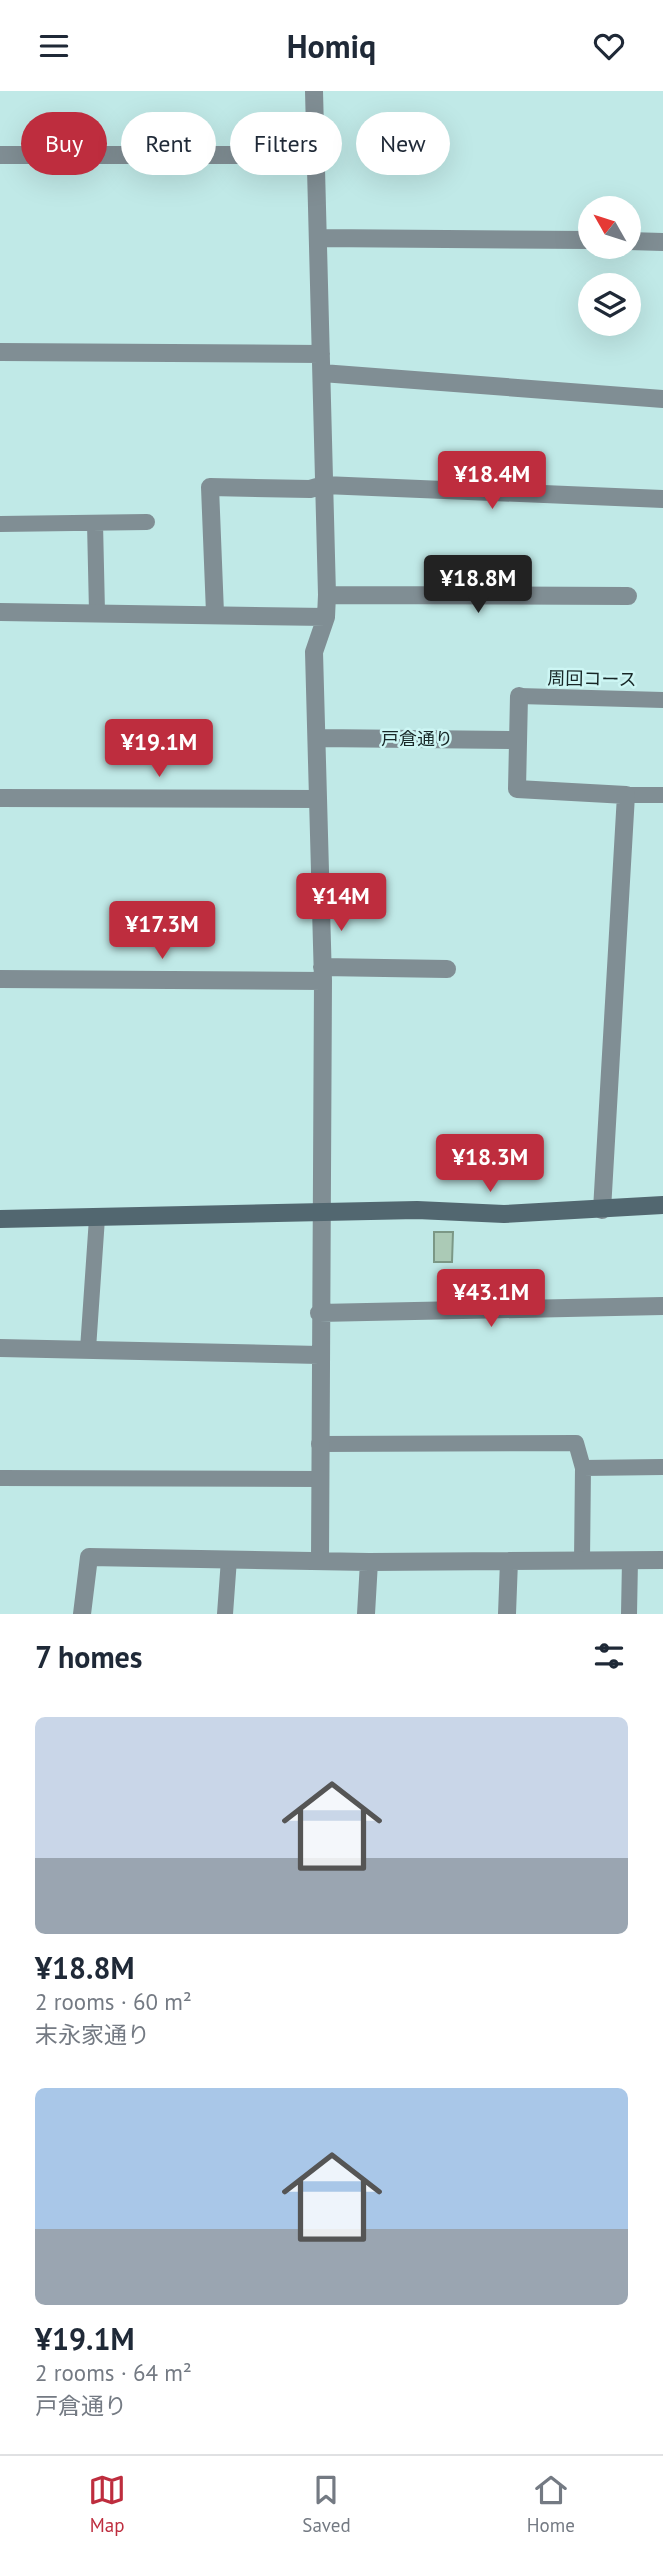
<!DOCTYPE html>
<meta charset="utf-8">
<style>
:root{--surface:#fff;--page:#f6f6f7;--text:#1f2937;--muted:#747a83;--line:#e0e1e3;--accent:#be2d3e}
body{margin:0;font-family:"PT Sans","Noto Sans JP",sans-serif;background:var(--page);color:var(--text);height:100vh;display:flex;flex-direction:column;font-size:26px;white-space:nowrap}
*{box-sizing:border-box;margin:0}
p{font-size:23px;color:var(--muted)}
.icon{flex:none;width:38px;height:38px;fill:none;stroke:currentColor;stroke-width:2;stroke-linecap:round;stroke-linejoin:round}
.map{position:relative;height:1523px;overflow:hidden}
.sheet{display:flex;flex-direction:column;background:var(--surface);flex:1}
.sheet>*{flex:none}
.banner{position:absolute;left:21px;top:21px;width:621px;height:63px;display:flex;gap:14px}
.needle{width:46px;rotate:309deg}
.tools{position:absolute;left:578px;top:105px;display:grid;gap:14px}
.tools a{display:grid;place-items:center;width:63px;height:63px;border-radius:50%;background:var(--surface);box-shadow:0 7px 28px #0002;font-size:35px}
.price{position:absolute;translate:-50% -60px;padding:0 16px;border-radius:7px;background:var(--accent);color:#fff;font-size:23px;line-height:46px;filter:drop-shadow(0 2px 4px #0008)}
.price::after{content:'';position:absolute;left:50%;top:42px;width:21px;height:16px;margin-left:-10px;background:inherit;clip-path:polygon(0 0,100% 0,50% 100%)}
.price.active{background:#222;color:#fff}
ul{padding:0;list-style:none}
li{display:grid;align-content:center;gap:14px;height:371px;padding:0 35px}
li span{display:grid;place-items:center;height:217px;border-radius:10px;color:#555}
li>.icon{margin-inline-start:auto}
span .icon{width:126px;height:126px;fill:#fffc;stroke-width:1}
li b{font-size:30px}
h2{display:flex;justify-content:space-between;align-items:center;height:84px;padding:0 35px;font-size:30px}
.chip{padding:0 24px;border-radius:32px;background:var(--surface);box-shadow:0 7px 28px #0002;font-size:24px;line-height:63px}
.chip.active{background:var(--accent);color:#fff}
header{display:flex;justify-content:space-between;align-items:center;height:91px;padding:0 35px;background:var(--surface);font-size:32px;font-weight:700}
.menu{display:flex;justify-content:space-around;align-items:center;height:98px;border-top:2px solid var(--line);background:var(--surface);font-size:19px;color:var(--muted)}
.menu a{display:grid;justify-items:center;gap:4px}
.menu .active{color:var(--accent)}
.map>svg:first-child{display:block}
.building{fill:#abcab6;stroke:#7b9886;stroke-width:2}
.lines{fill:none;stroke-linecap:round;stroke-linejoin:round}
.lane{stroke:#808e94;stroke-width:16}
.street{stroke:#808e94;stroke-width:18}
.secondary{stroke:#526770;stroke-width:18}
.labels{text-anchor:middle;stroke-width:5;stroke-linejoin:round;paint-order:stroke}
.street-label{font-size:18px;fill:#182727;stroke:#cdf6f4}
</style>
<header><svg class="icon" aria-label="menu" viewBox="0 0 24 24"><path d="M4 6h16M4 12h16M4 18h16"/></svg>Homiq<svg class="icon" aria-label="heart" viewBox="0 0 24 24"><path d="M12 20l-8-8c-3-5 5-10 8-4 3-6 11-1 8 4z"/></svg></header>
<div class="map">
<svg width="663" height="1523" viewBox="0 0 663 1523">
<rect width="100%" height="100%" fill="#c0e9e7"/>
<path class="building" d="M434,1141H453L452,1171H434Z"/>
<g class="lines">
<path class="lane" d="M95,432L97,521
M0,433L147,431
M519,605L663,609
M626,704H663
M88,1258L97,1127
M319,1353L576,1352L583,1377L582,1469
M583,1377L663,1376
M0,1387L320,1388
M225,1523L229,1468
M629,1523L630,1469"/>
<path class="street" d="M314,0L327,504L326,526L314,561L323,890L320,1469
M0,64H315
M318,147L590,149
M628,150L663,151
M0,261L321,263
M322,282L663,308
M327,504L628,505
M0,521L326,526
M215,522L210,396L310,398L324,394L663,408
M519,605L517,698L626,704L602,1119
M318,647L517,649
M0,707L318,708
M322,876L447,878
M0,888L323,890
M319,1222L663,1215
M0,1257L319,1264
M82,1523L89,1466L369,1471L663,1469
M366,1523L369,1471
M507,1523L509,1470"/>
<path class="secondary" d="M0,1128L417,1119L504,1123L663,1114"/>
</g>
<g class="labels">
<g class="street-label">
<text transform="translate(592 588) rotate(1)" y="6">周回コース</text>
<text x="417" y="654">戸倉通り</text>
</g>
</g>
</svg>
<div class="tools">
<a><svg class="needle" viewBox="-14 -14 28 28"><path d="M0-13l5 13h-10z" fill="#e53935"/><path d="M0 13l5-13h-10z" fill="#747a83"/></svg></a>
<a><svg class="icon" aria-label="layers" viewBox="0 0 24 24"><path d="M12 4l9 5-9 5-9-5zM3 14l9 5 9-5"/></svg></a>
</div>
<b class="price" style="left:492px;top:420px">¥18.4M</b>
<b class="price active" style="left:478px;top:524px">¥18.8M</b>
<b class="price" style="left:159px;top:688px">¥19.1M</b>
<b class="price" style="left:341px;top:842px">¥14M</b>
<b class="price" style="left:162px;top:870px">¥17.3M</b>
<b class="price" style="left:490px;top:1103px">¥18.3M</b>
<b class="price" style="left:491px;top:1238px">¥43.1M</b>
<div class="banner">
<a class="chip active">Buy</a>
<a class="chip">Rent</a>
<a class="chip">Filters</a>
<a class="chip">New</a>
</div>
</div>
<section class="sheet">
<h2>7 homes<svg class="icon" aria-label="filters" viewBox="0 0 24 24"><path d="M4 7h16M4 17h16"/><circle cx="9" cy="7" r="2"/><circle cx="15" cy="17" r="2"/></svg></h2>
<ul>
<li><span style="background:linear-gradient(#c9d6e8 65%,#9aa5b1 0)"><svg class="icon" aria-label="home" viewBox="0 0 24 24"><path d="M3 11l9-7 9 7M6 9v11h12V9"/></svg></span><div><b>¥18.8M</b><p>2 rooms · 60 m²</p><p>末永家通り</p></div></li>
<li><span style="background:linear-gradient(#a9c7e8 65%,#9aa5b1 0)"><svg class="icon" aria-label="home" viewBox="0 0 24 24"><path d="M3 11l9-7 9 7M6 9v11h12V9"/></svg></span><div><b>¥19.1M</b><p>2 rooms · 64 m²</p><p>戸倉通り</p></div></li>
</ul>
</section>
<nav class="menu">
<a class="active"><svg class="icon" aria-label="map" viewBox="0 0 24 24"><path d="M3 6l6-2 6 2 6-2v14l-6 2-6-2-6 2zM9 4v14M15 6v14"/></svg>Map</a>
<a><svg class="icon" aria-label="saved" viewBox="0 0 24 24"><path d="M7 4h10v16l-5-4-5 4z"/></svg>Saved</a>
<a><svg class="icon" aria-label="home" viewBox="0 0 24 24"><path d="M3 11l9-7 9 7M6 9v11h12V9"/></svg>Home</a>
</nav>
